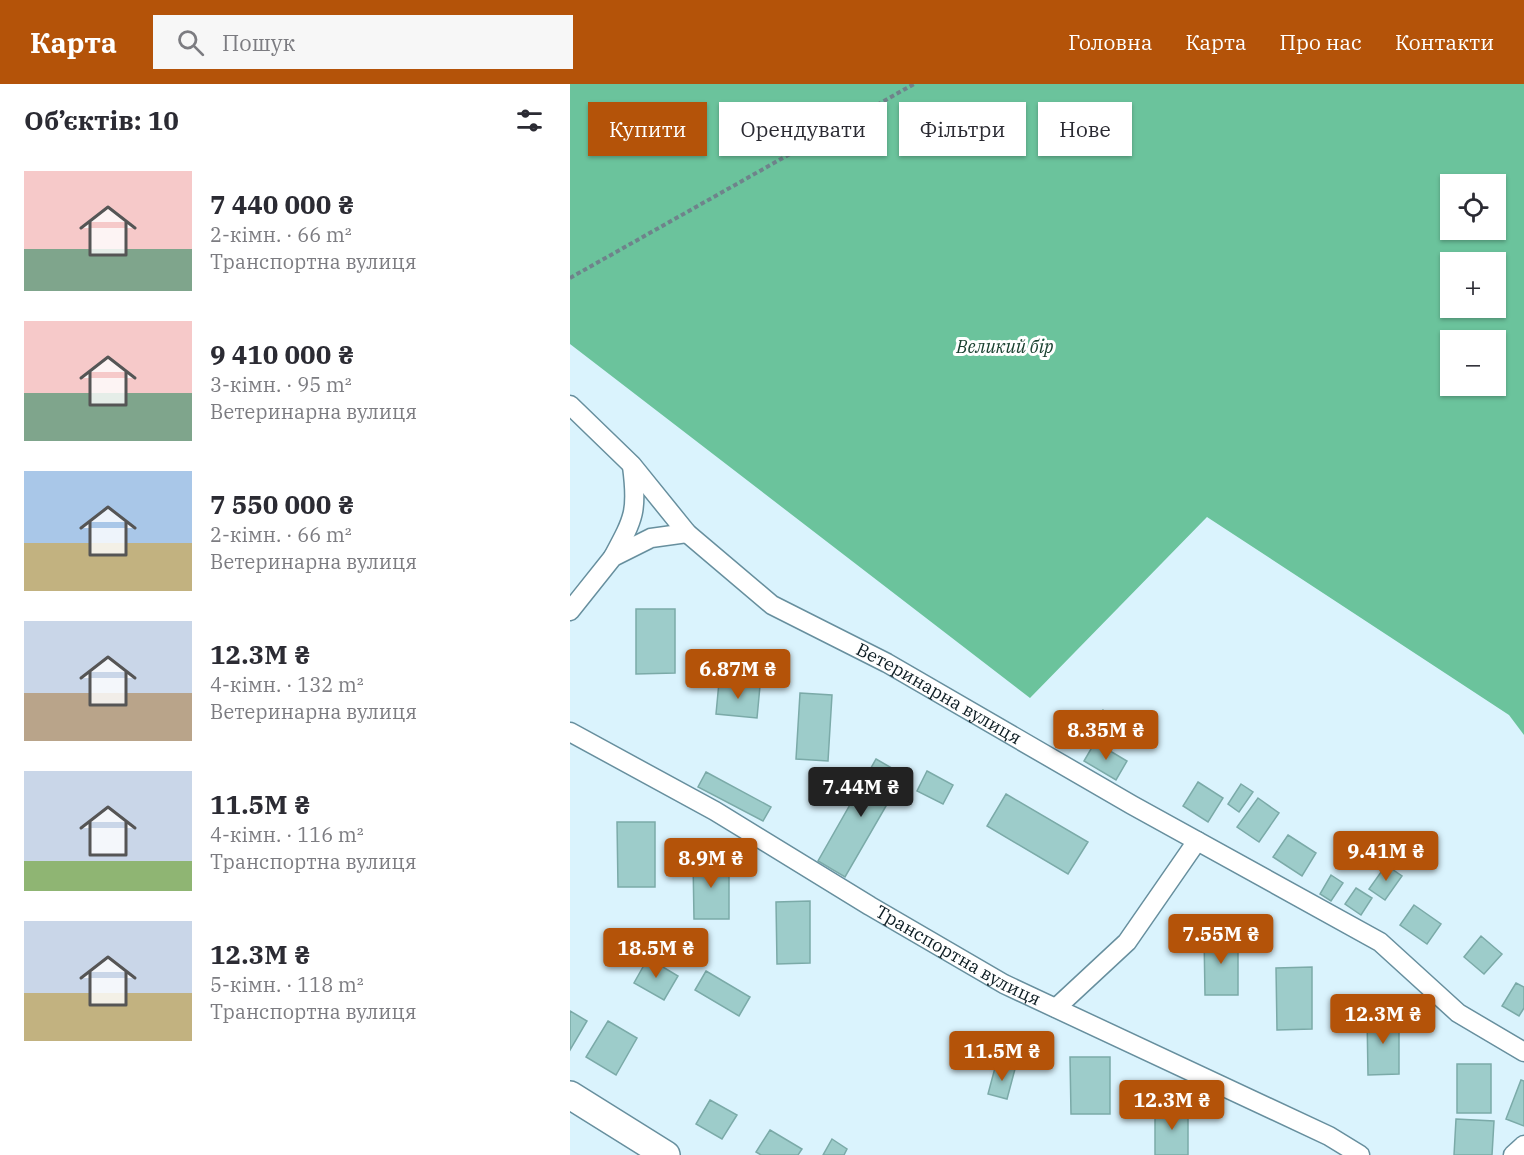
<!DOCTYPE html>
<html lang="uk">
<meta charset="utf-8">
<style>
:root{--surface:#fff;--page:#f7f7f7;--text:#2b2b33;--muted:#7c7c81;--accent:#b45309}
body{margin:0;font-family:"IBM Plex Serif",serif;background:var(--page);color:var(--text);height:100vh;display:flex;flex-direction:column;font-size:22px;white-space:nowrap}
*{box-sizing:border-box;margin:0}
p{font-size:20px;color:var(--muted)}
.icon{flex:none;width:33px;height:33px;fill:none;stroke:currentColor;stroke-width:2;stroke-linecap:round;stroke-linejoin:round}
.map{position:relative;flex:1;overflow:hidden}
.side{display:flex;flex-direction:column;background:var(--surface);width:570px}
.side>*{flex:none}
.top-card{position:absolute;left:18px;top:18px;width:570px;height:54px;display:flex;gap:12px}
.buttons{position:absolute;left:870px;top:90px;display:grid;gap:12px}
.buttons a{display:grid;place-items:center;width:66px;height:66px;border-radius:0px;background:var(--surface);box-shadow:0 2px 4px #0004;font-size:30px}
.price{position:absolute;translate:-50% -51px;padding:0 14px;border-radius:6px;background:var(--accent);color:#fff;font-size:20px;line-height:39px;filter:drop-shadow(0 2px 3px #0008)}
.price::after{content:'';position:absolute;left:50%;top:36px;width:18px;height:14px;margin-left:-9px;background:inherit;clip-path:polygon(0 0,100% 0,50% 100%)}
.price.on{background:#222;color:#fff}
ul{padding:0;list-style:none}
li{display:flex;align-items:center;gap:18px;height:150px;padding:0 24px}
li span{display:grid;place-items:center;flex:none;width:168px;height:120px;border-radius:0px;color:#555}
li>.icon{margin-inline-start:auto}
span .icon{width:72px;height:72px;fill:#fffc;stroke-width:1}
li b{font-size:26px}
h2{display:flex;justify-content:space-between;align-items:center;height:72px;padding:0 24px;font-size:26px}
.pill{padding:0 21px;border-radius:0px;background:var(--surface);box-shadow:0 2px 4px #0004;font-size:21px;line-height:54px}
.pill.on{background:var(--accent);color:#fff}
header{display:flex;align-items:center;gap:36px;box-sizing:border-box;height:84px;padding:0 30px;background:var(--accent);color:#fff}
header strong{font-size:28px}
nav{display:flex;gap:33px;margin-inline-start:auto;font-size:21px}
.search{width:420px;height:54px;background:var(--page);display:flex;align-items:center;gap:15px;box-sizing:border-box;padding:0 21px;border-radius:0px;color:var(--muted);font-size:22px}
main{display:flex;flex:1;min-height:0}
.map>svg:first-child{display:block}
.forest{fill:#6bc39c;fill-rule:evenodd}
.building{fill:#9dccca;stroke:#7baaa8;stroke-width:1.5}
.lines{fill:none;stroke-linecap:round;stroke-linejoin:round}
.street-casing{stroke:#678f9e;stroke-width:21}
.secondary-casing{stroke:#678f9e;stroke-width:30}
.path{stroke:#6f838b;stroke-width:4;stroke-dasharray:4.5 3;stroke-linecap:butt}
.street{stroke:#fff;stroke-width:18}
.secondary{stroke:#fff;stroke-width:27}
.labels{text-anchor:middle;stroke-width:6;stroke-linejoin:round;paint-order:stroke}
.park-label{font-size:18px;font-style:italic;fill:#1a4130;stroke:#fff}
.street-label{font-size:18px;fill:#0d1d23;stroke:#fff}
</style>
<header>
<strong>Карта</strong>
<div class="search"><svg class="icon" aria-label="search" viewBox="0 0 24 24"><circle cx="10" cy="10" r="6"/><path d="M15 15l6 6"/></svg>Пошук</div>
<nav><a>Головна</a><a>Карта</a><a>Про нас</a><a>Контакти</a></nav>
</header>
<main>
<section class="side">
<h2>Об’єктів: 10<svg class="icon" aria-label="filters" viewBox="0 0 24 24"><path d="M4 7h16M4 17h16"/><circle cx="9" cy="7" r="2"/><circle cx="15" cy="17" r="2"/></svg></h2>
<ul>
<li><span style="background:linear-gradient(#f6c9c9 65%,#7fa58c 0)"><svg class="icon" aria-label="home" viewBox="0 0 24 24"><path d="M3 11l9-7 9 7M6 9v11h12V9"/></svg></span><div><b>7 440 000 ₴</b><p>2-кімн. · 66 m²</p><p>Транспортна вулиця</p></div></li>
<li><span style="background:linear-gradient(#f6c9c9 60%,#7fa58c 0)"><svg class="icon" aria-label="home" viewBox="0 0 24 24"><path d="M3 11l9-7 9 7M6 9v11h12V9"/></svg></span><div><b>9 410 000 ₴</b><p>3-кімн. · 95 m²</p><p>Ветеринарна вулиця</p></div></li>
<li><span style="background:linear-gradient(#a9c7e8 60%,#c2b280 0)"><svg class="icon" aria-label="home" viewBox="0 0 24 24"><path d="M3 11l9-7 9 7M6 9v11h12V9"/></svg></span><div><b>7 550 000 ₴</b><p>2-кімн. · 66 m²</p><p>Ветеринарна вулиця</p></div></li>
<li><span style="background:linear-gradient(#c9d6e8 60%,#b9a48a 0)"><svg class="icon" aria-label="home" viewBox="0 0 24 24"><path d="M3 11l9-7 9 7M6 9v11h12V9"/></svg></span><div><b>12.3M ₴</b><p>4-кімн. · 132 m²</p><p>Ветеринарна вулиця</p></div></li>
<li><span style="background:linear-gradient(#c9d6e8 75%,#8fb573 0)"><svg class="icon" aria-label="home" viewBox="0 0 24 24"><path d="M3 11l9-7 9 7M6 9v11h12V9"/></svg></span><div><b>11.5M ₴</b><p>4-кімн. · 116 m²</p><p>Транспортна вулиця</p></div></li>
<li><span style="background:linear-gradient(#c9d6e8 60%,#c2b280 0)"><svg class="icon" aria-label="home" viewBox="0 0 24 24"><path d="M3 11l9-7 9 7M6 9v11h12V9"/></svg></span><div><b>12.3M ₴</b><p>5-кімн. · 118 m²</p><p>Транспортна вулиця</p></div></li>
</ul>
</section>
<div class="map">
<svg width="954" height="1071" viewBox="0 0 954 1071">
<rect width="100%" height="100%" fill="#daf3fd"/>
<path class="forest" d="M0,0H954V651L939,631L637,433L460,614L0,260ZM880,100H926V146H880ZM880,178H926V224H880ZM880,256H926V302H880Z"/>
<path class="building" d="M66,525H105V589L66,590Z
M149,598L190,602L187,634L146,630Z
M230,609L262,611L258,677L226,675Z
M533,626L553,640L542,657L522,643Z
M525,658L557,677L546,696L514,677Z
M306,675L334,691L275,793L248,777Z
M357,687L383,701L373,720L347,707Z
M136,688L201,723L193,737L128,703Z
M628,698L653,714L638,738L613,722Z
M671,700L683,708L669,728L658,720Z
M436,710L518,758L498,790L417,742Z
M688,714L709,729L689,758L667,743Z
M47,738H85V803H48Z
M718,751L746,769L732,792L703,773Z
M159,775V835H124L123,776Z
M816,781L832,792L815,816L799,805Z
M761,791L773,799L761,817L750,810Z
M786,804L802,814L791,831L775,820Z
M240,817V879L207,880L206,818Z
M844,821L871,840L857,860L830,841Z
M634,851H668V911H635Z
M911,852L932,870L914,890L894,873Z
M78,874L108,892L94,916L64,899Z
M742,883V945L707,946L706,884Z
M136,887L180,913L169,932L125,906Z
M946,899L954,903V924L949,932L932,922Z
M0,927L17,937L0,966Z
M797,931H829V990L798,991Z
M38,937L67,954L46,991L16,973Z
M500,973H540V1030H501Z
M426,980L445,985L437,1015L418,1010Z
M887,980H921V1029H887Z
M951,996L954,997V1042L936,1035Z
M140,1016L167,1031L152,1055L126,1040Z
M618,1022V1071H585V1023Z
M886,1035L924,1037L922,1071H884Z
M200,1046L232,1065L228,1071H191L186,1068Z
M262,1055L277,1065L274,1071H253Z"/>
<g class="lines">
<g class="street-casing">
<g id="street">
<path id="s1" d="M0,321L62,381L117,449L202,521L317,579L562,721L810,858L888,929L954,968"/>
<path d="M43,473C64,434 68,427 62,382"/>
<path d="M0,527L43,473L81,454L117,449"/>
<path id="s2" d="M0,648L145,727L300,822L434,900L759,1052L790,1071"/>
<path d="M486,924L557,858L627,757"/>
<path d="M943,1071L954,1061"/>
</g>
</g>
<g class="secondary-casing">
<path id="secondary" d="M0,1011L96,1071"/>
</g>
<path class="path" d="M0,194L344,0"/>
<use href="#street" class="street"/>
<use href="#secondary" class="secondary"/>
</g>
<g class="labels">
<g class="park-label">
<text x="435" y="269">Великий бір</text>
</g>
<g class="street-label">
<text dy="6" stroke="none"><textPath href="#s1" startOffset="474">Ветеринарна вулиця</textPath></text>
<text dy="6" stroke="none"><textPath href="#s2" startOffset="448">Транспортна вулиця</textPath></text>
</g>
</g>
</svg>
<div class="buttons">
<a><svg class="icon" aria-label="locate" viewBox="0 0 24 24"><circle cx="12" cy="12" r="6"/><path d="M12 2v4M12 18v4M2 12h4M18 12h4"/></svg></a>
<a>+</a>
<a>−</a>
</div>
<b class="price" style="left:168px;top:616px">6.87M ₴</b>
<b class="price" style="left:536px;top:677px">8.35M ₴</b>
<b class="price on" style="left:291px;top:734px">7.44M ₴</b>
<b class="price" style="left:816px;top:798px">9.41M ₴</b>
<b class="price" style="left:141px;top:805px">8.9M ₴</b>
<b class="price" style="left:651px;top:881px">7.55M ₴</b>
<b class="price" style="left:86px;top:895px">18.5M ₴</b>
<b class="price" style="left:813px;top:961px">12.3M ₴</b>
<b class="price" style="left:432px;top:998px">11.5M ₴</b>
<b class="price" style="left:602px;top:1047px">12.3M ₴</b>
<div class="top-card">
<a class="pill on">Купити</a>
<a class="pill">Орендувати</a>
<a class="pill">Фільтри</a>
<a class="pill">Нове</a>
</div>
</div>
</main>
